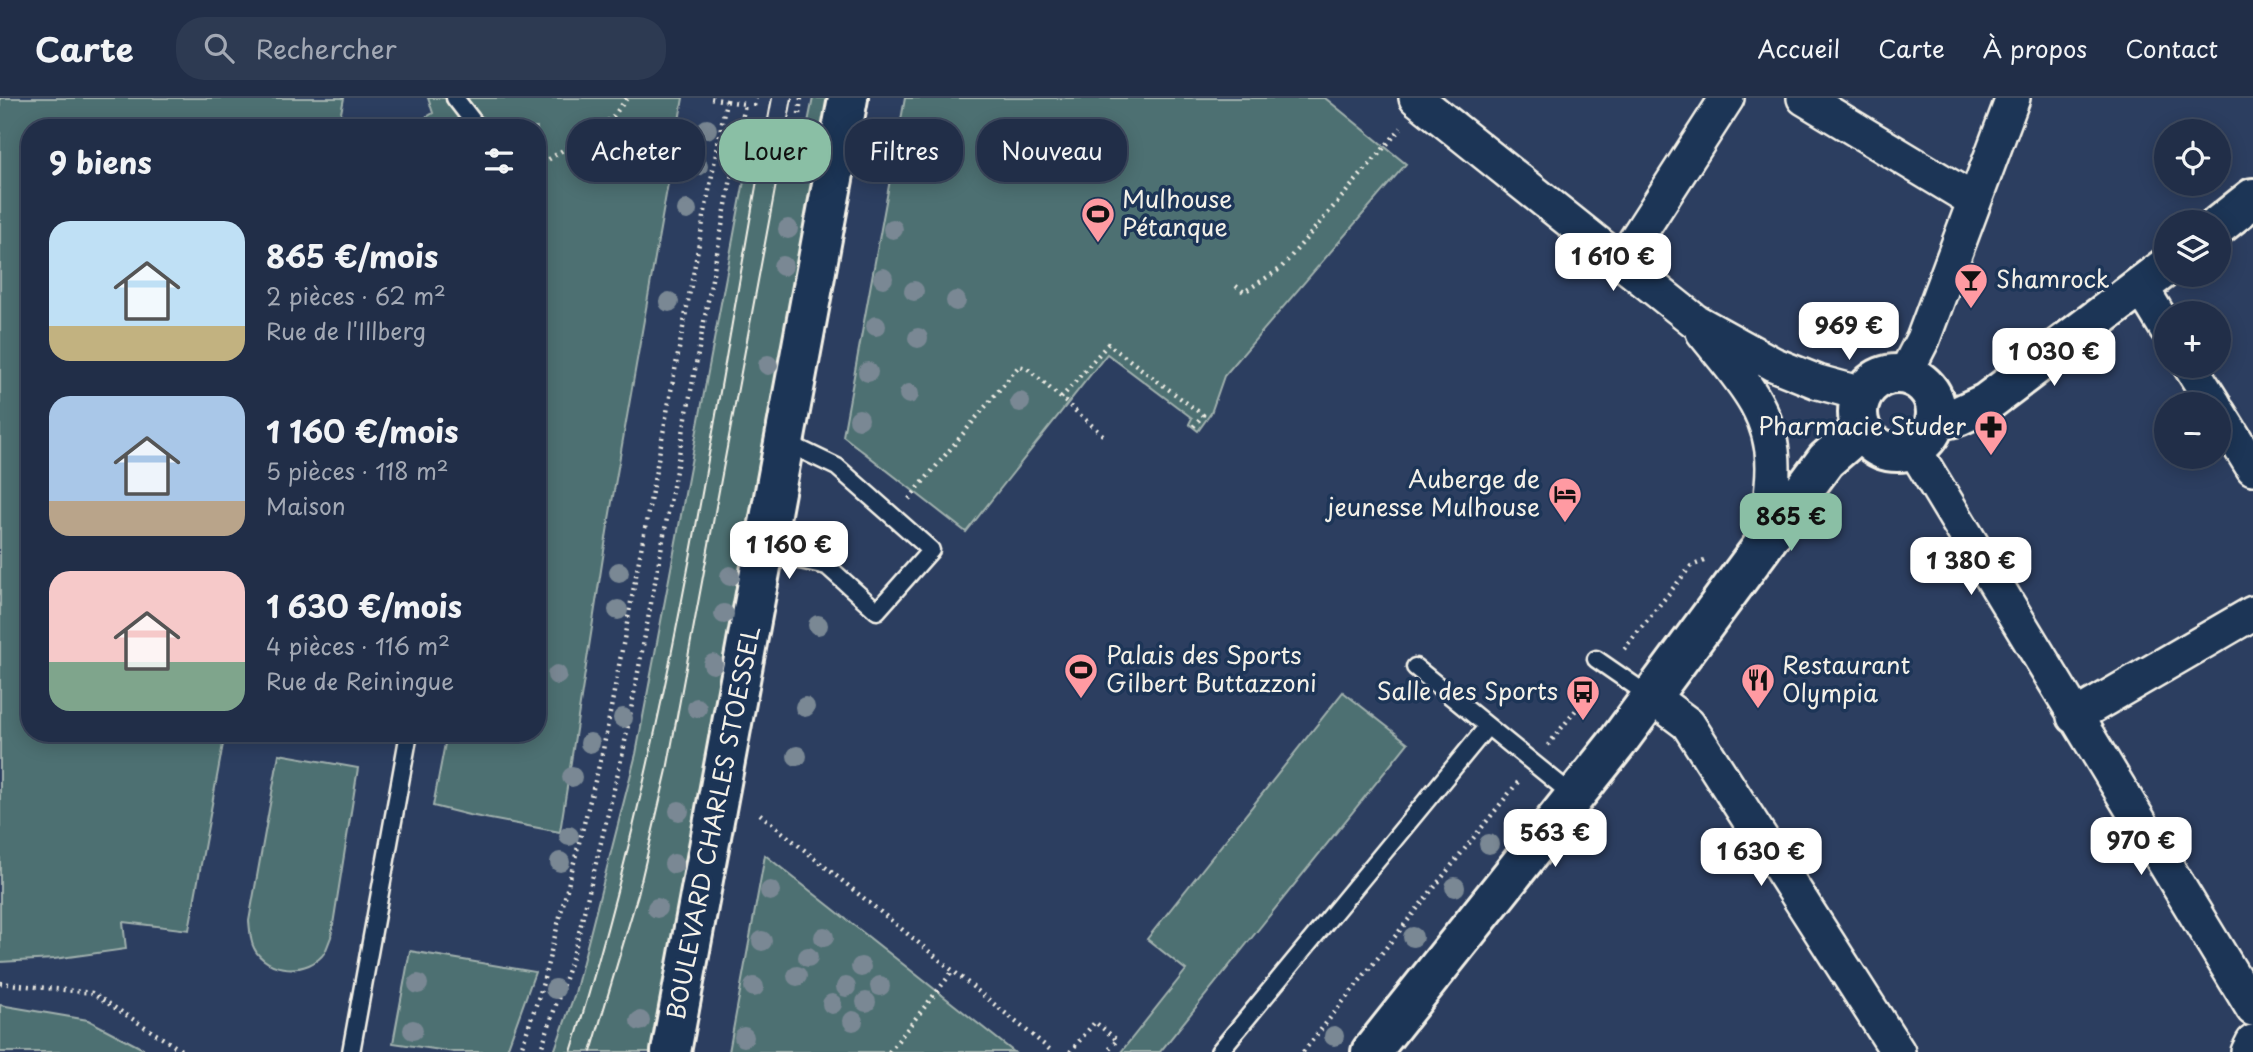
<!DOCTYPE html>
<html lang="fr">
<meta charset="utf-8">
<style>
:root{--surface:#212e48;--page:#2d3a52;--text:#f1f3f6;--muted:#a2a8b4;--line:#3e4a60;--accent:#8abfa5}
body{margin:0;font-family:"Playpen Sans",sans-serif;background:var(--page);color:var(--text);height:100vh;display:flex;flex-direction:column;font-size:26px;white-space:nowrap}
*{box-sizing:border-box;margin:0}
p{font-size:23px;color:var(--muted)}
.icon{flex:none;width:38px;height:38px;fill:none;stroke:currentColor;stroke-width:2;stroke-linecap:round;stroke-linejoin:round}
.map{position:relative;flex:1;overflow:hidden}
.side{position:absolute;left:21px;top:21px;width:525px;height:623px;display:flex;flex-direction:column;background:var(--surface);border-radius:28px;box-shadow:0 4px 18px #0003,0 0 0 2px var(--line)}
.side>*{flex:none}
.banner{position:absolute;left:567px;top:21px;width:665px;height:63px;display:flex;gap:14px}
.buttons{position:absolute;left:2154px;top:21px;display:grid;gap:14px}
.buttons a{display:grid;place-items:center;width:77px;height:77px;border-radius:50%;background:var(--surface);box-shadow:0 4px 18px #0003,0 0 0 2px var(--line);font-size:35px}
.price{position:absolute;translate:-50% -60px;padding:0 16px;border-radius:14px;background:#fff;color:#222;font-size:23px;line-height:46px;filter:drop-shadow(0 2px 4px #0008)}
.price::after{content:'';position:absolute;left:50%;top:42px;width:21px;height:16px;margin-left:-10px;background:inherit;clip-path:polygon(0 0,100% 0,50% 100%)}
.price.active{background:var(--accent);color:#111}
ul{padding:0;list-style:none}
li{display:flex;align-items:center;gap:21px;height:175px;padding:0 28px}
li span{display:grid;place-items:center;flex:none;width:196px;height:140px;border-radius:21px;color:#555}
li>.icon{margin-inline-start:auto}
span .icon{width:84px;height:84px;fill:#fffc;stroke-width:1}
li b{font-size:30px}
h2{display:flex;justify-content:space-between;align-items:center;height:84px;padding:0 28px;font-size:30px}
.chip{padding:0 24px;border-radius:28px;background:var(--surface);box-shadow:0 4px 18px #0003,0 0 0 2px var(--line);font-size:24px;line-height:63px}
.chip.active{background:var(--accent);color:#111}
header{display:flex;align-items:center;gap:42px;box-sizing:border-box;height:98px;padding:0 35px;background:var(--surface);border-bottom:2px solid var(--line)}
header strong{font-size:33px}
nav{display:flex;gap:38px;margin-inline-start:auto;font-size:24px}
.search{width:490px;height:63px;background:var(--page);display:flex;align-items:center;gap:18px;box-sizing:border-box;padding:0 24px;border-radius:28px;color:var(--muted);font-size:26px}
.map>svg:first-child{display:block}
.green{fill:#4d7072;stroke:#a0b0ad;stroke-width:2}
.lines{fill:none;stroke-linecap:round;stroke-linejoin:round}
.service-casing{stroke:#f4f1e8;stroke-width:21}
.minor-casing{stroke:#f4f1e8;stroke-width:38}
.tertiary-casing{stroke:#f4f1e8;stroke-width:44}
.secondary-casing{stroke:#f4f1e8;stroke-width:44}
.path{stroke:#f4f1e8;stroke-width:4.5;stroke-dasharray:2 5;stroke-linecap:butt}
.service{stroke:#1d3557;stroke-width:16}
.minor{stroke:#1d3557;stroke-width:33}
.tertiary{stroke:#1d3557;stroke-width:38}
.secondary{stroke:#1d3557;stroke-width:38}
.tram{stroke:#f4f1e8;stroke-width:2}
.tree{fill:#7a8894}
.labels{text-anchor:middle;stroke-width:7;stroke-linejoin:round;paint-order:stroke}
.poi-label{font-size:24px;fill:#f4f1e8;stroke:#1d3557;text-anchor:start}
.street-label{font-size:24px;fill:#f4f1e8;stroke:#1d3557}
</style>
<header>
<strong>Carte</strong>
<div class="search"><svg class="icon" aria-label="search" viewBox="0 0 24 24"><circle cx="10" cy="10" r="6"/><path d="M15 15l6 6"/></svg>Rechercher</div>
<nav><a>Accueil</a><a>Carte</a><a>À propos</a><a>Contact</a></nav>
</header>
<div class="map">
<svg width="2253" height="954" viewBox="0 0 2253 954">
<rect width="100%" height="100%" fill="#2c3e60"/>
<filter id="ink" filterUnits="userSpaceOnUse"><feTurbulence type="fractalNoise" baseFrequency=".0143" numOctaves="2"/><feDisplacementMap in="SourceGraphic" scale="14" xChannelSelector="R" yChannelSelector="G"/><feConvolveMatrix kernelMatrix="1 2 1 2 8 2 1 2 1" color-interpolation-filters="sRGB"/></filter>
<g filter="url(#ink)">
<path class="green" d="M0,0H344L338,30H30V635H225L189,832L123,824L126,851L54,861L0,864Z
M428,0H683L609,421L560,734L469,717L433,708L447,635H537V140L545,101L537,94V30H408L433,15Z
M813,0H828L654,954H554L575,895L636,656L754,30L805,39Z
M905,0H1325L1406,66L1224,278L1211,315L1198,333L1189,326L1192,320L1107,256L966,434L843,338Z
M1343,594L1408,645L1160,954H1121L1186,872L1147,841Z
M279,656L358,670L331,839C329,844 327,850 325,854C309,878 266,875 254,850C250,843 250,831 249,823Z
M765,757L1014,954H729Z
M410,853L535,874L506,954H454L393,945Z
M0,907L88,922L149,954H0Z"/>
<g class="lines">
<g class="service-casing">
<path id="service" d="M455,0L478,30
M764,454L827,468L877,513L931,452L837,369L785,344
M1596,561L1651,599
M1415,569L1575,699
M351,954L409,635
M1219,954L1487,629"/>
</g>
<g class="minor-casing">
<path id="minor" d="M1416,0L1695,223L1773,266L1818,284L1862,296
M1804,0L1973,102
M1620,166L1727,0
M2141,189L2166,230
M1703,234C1737,277 1773,311 1773,369C1773,392 1768,416 1767,439
M2190,268L2214,306
M1905,276L1923,241L2013,0
M2219,315L2253,370
M1914,351L2253,911
M1652,599L1688,626L1898,954
M2074,619L2253,515
M2248,954L2253,944"/>
</g>
<g class="tertiary-casing">
<path id="tertiary" d="M2219,127L2253,100
M1858 315a39 39 0 1 1 78 0a39 39 0 1 1-78 0Z
M1936,323L1958,318L1986,305L2166,169
M1371,954L1617,645L1826,362L1861,332"/>
</g>
<g class="secondary-casing">
<path id="secondary" d="M671,954L848,0"/>
</g>
<path class="path" d="M754,8L756,0
M799,16L801,0
M537,69L612,20L627,0
M1236,188L1244,194L1280,171L1401,30
M1061,300L1108,246L1203,317L1193,329
M909,401L1019,268L1027,270L1105,339
M1624,551L1691,468L1704,463
M1548,647L1595,588
M760,716L1053,954
M0,885L92,895L184,954
M520,954L541,892L603,652L726,3L710,0
M540,954L575,851L623,654L745,6L726,3L727,0
M889,954L953,873
M1070,954L1095,924L1117,942L1107,954
M1303,954L1518,684"/>
<use href="#service" class="service"/>
<use href="#minor" class="minor"/>
<use href="#tertiary" class="tertiary"/>
<use href="#secondary" class="secondary"/>
<path class="tram" d="M571,954C669,645 713,318 772,0
M591,954L638,796L667,672L792,0"/>
</g>
<g class="tree">
<circle cx="707" cy="31" r="10"/>
<circle cx="910" cy="36" r="10"/>
<circle cx="698" cy="68" r="10"/>
<circle cx="801" cy="68" r="10"/>
<circle cx="687" cy="112" r="10"/>
<circle cx="788" cy="131" r="10"/>
<circle cx="893" cy="131" r="10"/>
<circle cx="783" cy="168" r="10"/>
<circle cx="883" cy="180" r="10"/>
<circle cx="914" cy="193" r="10"/>
<circle cx="956" cy="203" r="10"/>
<circle cx="669" cy="204" r="10"/>
<circle cx="876" cy="228" r="10"/>
<circle cx="918" cy="240" r="10"/>
<circle cx="768" cy="267" r="10"/>
<circle cx="868" cy="274" r="10"/>
<circle cx="909" cy="296" r="10"/>
<circle cx="1020" cy="304" r="10"/>
<circle cx="859" cy="321" r="10"/>
<circle cx="619" cy="474" r="10"/>
<circle cx="730" cy="478" r="10"/>
<circle cx="618" cy="512" r="10"/>
<circle cx="724" cy="516" r="10"/>
<circle cx="818" cy="527" r="10"/>
<circle cx="713" cy="566" r="10"/>
<circle cx="557" cy="577" r="10"/>
<circle cx="805" cy="609" r="10"/>
<circle cx="697" cy="610" r="10"/>
<circle cx="623" cy="620" r="10"/>
<circle cx="590" cy="645" r="10"/>
<circle cx="797" cy="658" r="10"/>
<circle cx="572" cy="679" r="10"/>
<circle cx="679" cy="713" r="10"/>
<circle cx="569" cy="738" r="10"/>
<circle cx="1489" cy="746" r="10"/>
<circle cx="560" cy="764" r="10"/>
<circle cx="674" cy="766" r="10"/>
<circle cx="1455" cy="789" r="10"/>
<circle cx="770" cy="793" r="10"/>
<circle cx="657" cy="810" r="10"/>
<circle cx="824" cy="839" r="10"/>
<circle cx="1413" cy="839" r="10"/>
<circle cx="762" cy="843" r="10"/>
<circle cx="808" cy="859" r="10"/>
<circle cx="861" cy="869" r="10"/>
<circle cx="797" cy="878" r="10"/>
<circle cx="418" cy="886" r="10"/>
<circle cx="880" cy="888" r="10"/>
<circle cx="754" cy="889" r="10"/>
<circle cx="846" cy="889" r="10"/>
<circle cx="555" cy="891" r="10"/>
<circle cx="866" cy="904" r="10"/>
<circle cx="832" cy="906" r="10"/>
<circle cx="640" cy="923" r="10"/>
<circle cx="853" cy="923" r="10"/>
<circle cx="413" cy="932" r="10"/>
<circle cx="1334" cy="938" r="10"/>
<circle cx="744" cy="939" r="10"/>
</g>
</g>
<defs>
<g id="stadium-pin" transform="scale(1.75)"><path d="M0 17L-7.5 6A9.5 9.5 0 1 1 7.5 6Z" fill="#ff9aa2" stroke="#1d3557"/><path d="M0-5a6.5 5 0 1 0 0 10a6.5 5 0 1 0 0-10ZM-3.5-1.8h7v3.6h-7Z" fill="#111"/></g>
<g id="bar-pin" transform="scale(1.75)"><path d="M0 17L-7.5 6A9.5 9.5 0 1 1 7.5 6Z" fill="#ff9aa2" stroke="#1d3557"/><path d="M-6-5H6L.8 .8V4.5H3.5V6h-7V4.5H-.8V.8Z" fill="#111"/></g>
<g id="pharmacy-pin" transform="scale(1.75)"><path d="M0 17L-7.5 6A9.5 9.5 0 1 1 7.5 6Z" fill="#ff9aa2" stroke="#1d3557"/><path d="M-2-6h4v4h4v4h-4v4h-4v-4h-4v-4h4Z" fill="#111"/></g>
<g id="hotel-pin" transform="scale(1.75)"><path d="M0 17L-7.5 6A9.5 9.5 0 1 1 7.5 6Z" fill="#ff9aa2" stroke="#1d3557"/><path d="M-6-4.5h1.5V1H6V5H4.5V3h-9V5H-6ZM-4 0a1.8 1.8 0 1 1 3.6 0ZM.5 0V-2.5h3Q6-2.5 6 0Z" fill="#111"/></g>
<g id="restaurant-pin" transform="scale(1.75)"><path d="M0 17L-7.5 6A9.5 9.5 0 1 1 7.5 6Z" fill="#ff9aa2" stroke="#1d3557"/><path d="M-5-6h1v4h1v-4h1v4h1v-4h1v5L-1.5 .5V6h-2V.5L-5-1ZM5-6V6H3V1.5H1.5Q1.5-4 5-6Z" fill="#111"/></g>
<g id="bus-pin" transform="scale(1.75)"><path d="M0 17L-7.5 6A9.5 9.5 0 1 1 7.5 6Z" fill="#ff9aa2" stroke="#1d3557"/><path d="M-5-6H5V4H4V6H2V4H-2V6H-4V4H-5ZM-3.5-4V0h7V-4ZM-3.5 1.2v1.5H-2V1.2ZM2 1.2v1.5H3.5V1.2Z" fill="#111"/></g>
</defs>
<g fill-rule="evenodd">
<use href="#stadium-pin" x="1098" y="116"/>
<use href="#bar-pin" x="1971" y="182"/>
<use href="#pharmacy-pin" x="1991" y="329"/>
<use href="#hotel-pin" x="1565" y="396"/>
<use href="#stadium-pin" x="1081" y="572"/>
<use href="#restaurant-pin" x="1758" y="582"/>
<use href="#bus-pin" x="1583" y="594"/>
</g>
<g class="labels">
<g class="poi-label">
<text x="1122" y="110">Mulhouse<tspan x="1122" dy="28">Pétanque</tspan></text>
<text x="1996" y="190">Shamrock</text>
<text x="1966" y="337" text-anchor="end">Pharmacie Studer</text>
<text x="1540" y="390" text-anchor="end">Auberge de<tspan x="1540" dy="28">jeunesse Mulhouse</tspan></text>
<text x="1106" y="566">Palais des Sports<tspan x="1106" dy="28">Gilbert Buttazzoni</tspan></text>
<text x="1782" y="576">Restaurant<tspan x="1782" dy="28">Olympia</tspan></text>
<text x="1558" y="602" text-anchor="end">Salle des Sports</text>
</g>
<g class="street-label">
<text transform="translate(714 725) rotate(-79)" y="8">BOULEVARD CHARLES STOESSEL</text>
</g>
</g>
</svg>
<div class="buttons">
<a><svg class="icon" aria-label="locate" viewBox="0 0 24 24"><circle cx="12" cy="12" r="6"/><path d="M12 2v4M12 18v4M2 12h4M18 12h4"/></svg></a>
<a><svg class="icon" aria-label="layers" viewBox="0 0 24 24"><path d="M12 4l9 5-9 5-9-5zM3 14l9 5 9-5"/></svg></a>
<a>+</a>
<a>−</a>
</div>
<b class="price" style="left:1613px;top:195px">1 610 €</b>
<b class="price" style="left:1849px;top:264px">969 €</b>
<b class="price" style="left:2054px;top:290px">1 030 €</b>
<b class="price active" style="left:1791px;top:455px">865 €</b>
<b class="price" style="left:789px;top:483px">1 160 €</b>
<b class="price" style="left:1971px;top:499px">1 380 €</b>
<b class="price" style="left:1555px;top:771px">563 €</b>
<b class="price" style="left:2141px;top:779px">970 €</b>
<b class="price" style="left:1761px;top:790px">1 630 €</b>
<div class="banner">
<a class="chip">Acheter</a>
<a class="chip active">Louer</a>
<a class="chip">Filtres</a>
<a class="chip">Nouveau</a>
</div>
<section class="side">
<h2>9 biens<svg class="icon" aria-label="filters" viewBox="0 0 24 24"><path d="M4 7h16M4 17h16"/><circle cx="9" cy="7" r="2"/><circle cx="15" cy="17" r="2"/></svg></h2>
<ul>
<li><span style="background:linear-gradient(#bfe0f5 75%,#c2b280 0)"><svg class="icon" aria-label="home" viewBox="0 0 24 24"><path d="M3 11l9-7 9 7M6 9v11h12V9"/></svg></span><div><b>865 €/mois</b><p>2 pièces · 62 m²</p><p>Rue de l'Illberg</p></div></li>
<li><span style="background:linear-gradient(#a9c7e8 75%,#b9a48a 0)"><svg class="icon" aria-label="home" viewBox="0 0 24 24"><path d="M3 11l9-7 9 7M6 9v11h12V9"/></svg></span><div><b>1 160 €/mois</b><p>5 pièces · 118 m²</p><p>Maison</p></div></li>
<li><span style="background:linear-gradient(#f6c9c9 65%,#7fa58c 0)"><svg class="icon" aria-label="home" viewBox="0 0 24 24"><path d="M3 11l9-7 9 7M6 9v11h12V9"/></svg></span><div><b>1 630 €/mois</b><p>4 pièces · 116 m²</p><p>Rue de Reiningue</p></div></li>
</ul>
</section>
</div>
